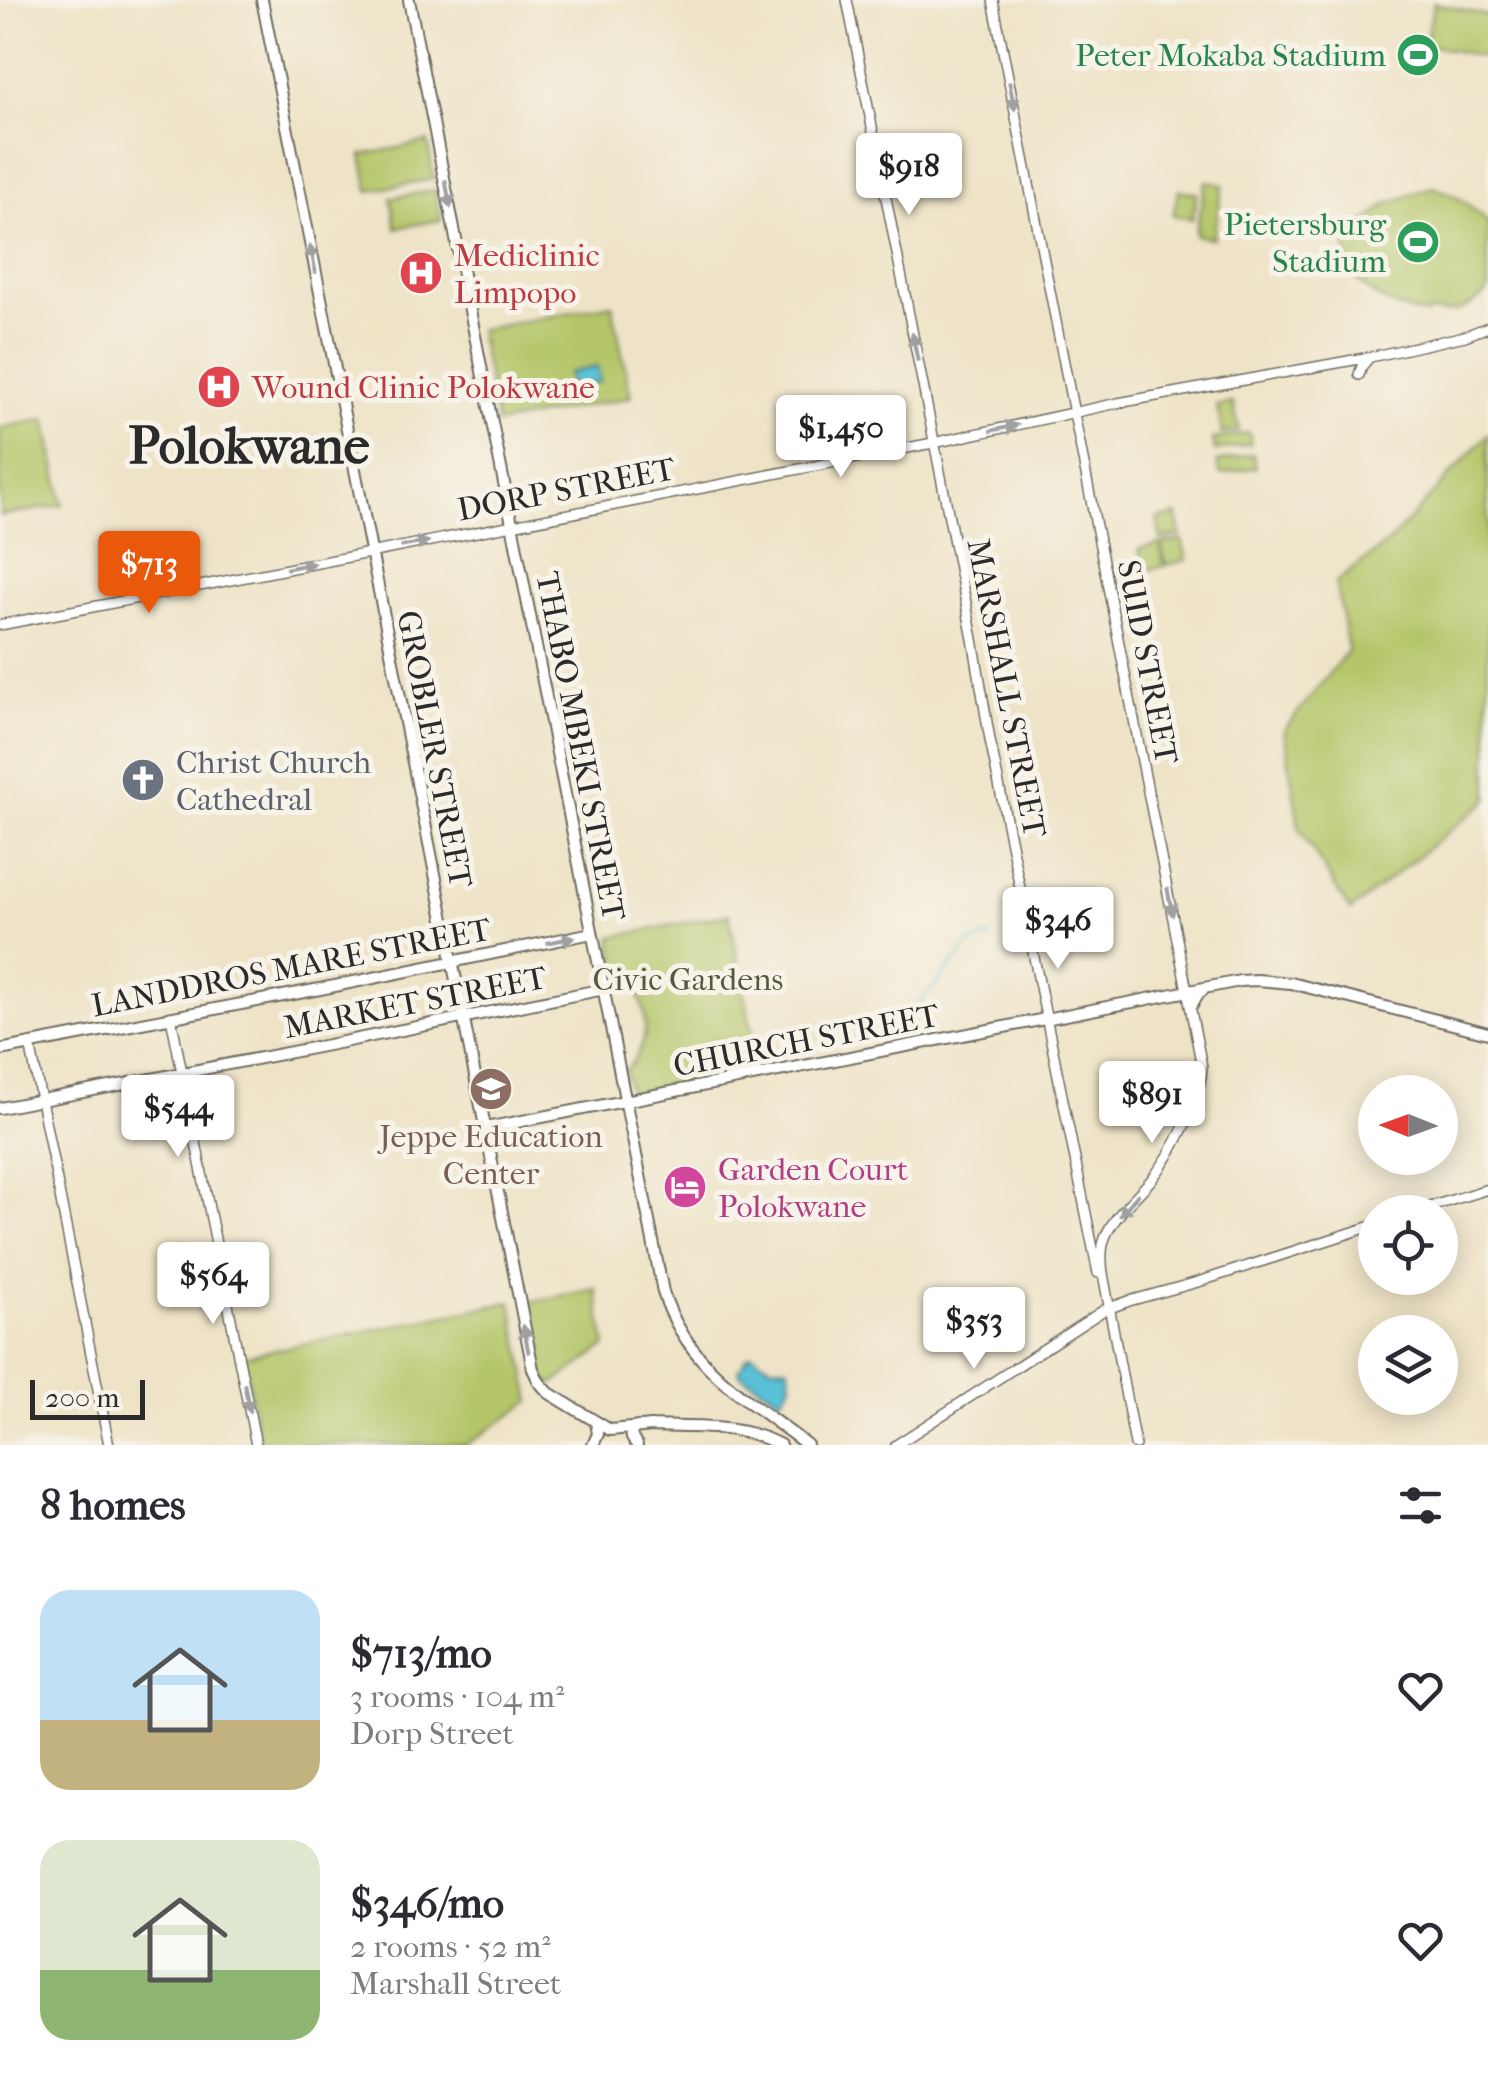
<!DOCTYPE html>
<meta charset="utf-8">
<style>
:root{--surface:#fff;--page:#f2f2f3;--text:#2b2b33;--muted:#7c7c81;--accent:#ea580c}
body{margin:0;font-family:"IM FELL French Canon",serif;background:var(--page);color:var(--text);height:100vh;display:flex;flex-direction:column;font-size:38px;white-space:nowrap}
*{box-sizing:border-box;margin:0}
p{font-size:32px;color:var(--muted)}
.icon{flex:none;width:55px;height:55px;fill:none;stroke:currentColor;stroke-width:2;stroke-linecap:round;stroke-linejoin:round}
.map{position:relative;height:1445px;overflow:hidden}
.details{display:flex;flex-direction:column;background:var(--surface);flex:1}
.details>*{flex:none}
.needle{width:65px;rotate:271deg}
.tools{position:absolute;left:1358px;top:1075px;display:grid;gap:20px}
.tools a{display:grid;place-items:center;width:100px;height:100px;border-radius:50%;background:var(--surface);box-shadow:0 5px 25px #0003;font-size:50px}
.scale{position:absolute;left:30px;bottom:25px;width:115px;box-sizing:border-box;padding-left:10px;border:5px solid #2b2b2b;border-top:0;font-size:28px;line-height:35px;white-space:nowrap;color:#2b2b2b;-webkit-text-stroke:8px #f7f3e8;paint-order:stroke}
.price{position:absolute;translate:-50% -85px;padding:0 22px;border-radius:10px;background:#fff;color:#222;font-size:32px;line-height:65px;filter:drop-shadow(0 2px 5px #0008)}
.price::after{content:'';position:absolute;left:50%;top:60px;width:30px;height:22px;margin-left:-15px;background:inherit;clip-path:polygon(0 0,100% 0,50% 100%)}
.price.selected{background:var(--accent);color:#fff}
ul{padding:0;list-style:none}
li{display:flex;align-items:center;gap:30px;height:250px;padding:0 40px}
li span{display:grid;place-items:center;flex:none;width:280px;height:200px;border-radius:30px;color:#555}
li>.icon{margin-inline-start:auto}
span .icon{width:120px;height:120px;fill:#fffc;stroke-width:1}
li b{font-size:42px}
h2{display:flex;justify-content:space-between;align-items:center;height:120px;padding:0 40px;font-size:42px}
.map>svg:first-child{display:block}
.green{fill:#b4c669;stroke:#70784a;stroke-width:2.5}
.water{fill:#59c1d6;stroke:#427680;stroke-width:2.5}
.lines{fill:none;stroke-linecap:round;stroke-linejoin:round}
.stream{stroke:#59c1d6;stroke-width:2.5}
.secondary-casing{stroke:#6f6b61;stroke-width:12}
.primary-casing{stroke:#6f6b61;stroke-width:14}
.secondary{stroke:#fff;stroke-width:9}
.primary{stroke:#fff;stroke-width:10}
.oneway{fill:#a0a0a0}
.labels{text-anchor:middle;stroke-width:10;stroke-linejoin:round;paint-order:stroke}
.leisure-label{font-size:32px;fill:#27864d;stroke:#f7f3e8;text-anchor:end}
.health-label{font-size:32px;fill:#be3a42;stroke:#f7f3e8;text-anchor:start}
.street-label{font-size:32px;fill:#2b2b2b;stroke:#f7f3e8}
.worship-label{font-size:32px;fill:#5b616d;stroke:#f7f3e8;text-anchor:start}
.park-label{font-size:32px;fill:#545a3e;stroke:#f7f3e8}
.education-label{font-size:32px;fill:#785e54;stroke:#f7f3e8}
.hotel-label{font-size:32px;fill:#b23c85;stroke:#f7f3e8;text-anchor:start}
.town-label{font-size:52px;font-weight:bold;fill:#2b2b2b;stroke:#f7f3e8}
</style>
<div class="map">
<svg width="1488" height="1445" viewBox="0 0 1488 1445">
<rect width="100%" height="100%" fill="#f7f3e8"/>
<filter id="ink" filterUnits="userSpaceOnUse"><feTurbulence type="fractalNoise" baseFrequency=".01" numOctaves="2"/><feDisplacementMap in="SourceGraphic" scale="20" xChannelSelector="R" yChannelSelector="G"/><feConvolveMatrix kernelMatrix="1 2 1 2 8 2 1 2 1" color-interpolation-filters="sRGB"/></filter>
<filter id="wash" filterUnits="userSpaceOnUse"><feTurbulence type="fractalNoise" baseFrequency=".0048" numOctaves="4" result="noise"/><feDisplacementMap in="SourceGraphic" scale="40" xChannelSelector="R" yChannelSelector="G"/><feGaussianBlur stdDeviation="2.25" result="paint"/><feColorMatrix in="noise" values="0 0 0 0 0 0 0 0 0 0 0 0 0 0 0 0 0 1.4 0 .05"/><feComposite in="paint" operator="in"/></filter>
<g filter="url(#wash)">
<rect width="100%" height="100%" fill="#eee3c6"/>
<path class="green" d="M1434,3L1488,16L1487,58L1425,44Z
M428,142L434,179L369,191L362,155Z
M1206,181L1223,185L1213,238L1195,235Z
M1431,187C1453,192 1473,207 1488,222V291C1469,309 1456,315 1429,312L1427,315C1400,310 1352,294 1347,254C1346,246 1348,237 1348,230L1369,219L1387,204Z
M435,190L441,220L396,228L391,198Z
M1179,190L1197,193L1192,219L1173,215Z
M612,304L631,397L497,424L478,330Z
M1233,403L1239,430L1222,433L1217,406Z
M46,419L63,505L0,516V428Z
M1249,433L1251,444L1215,451L1213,439Z
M1488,434V800L1350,911L1299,828L1284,730L1348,650L1336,582L1389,542Z
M1253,454L1256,467L1220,474L1217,462Z
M1177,515L1181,535L1161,540L1157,519Z
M1182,540L1187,560L1166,565L1161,544Z
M1160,544L1164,566L1143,571L1139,549Z
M729,914L759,1068L630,1094L625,1071C648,1047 652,1016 634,988C628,980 618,972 615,962C613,954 613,945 612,937Z
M596,1289L606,1346L550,1386L542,1373L529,1302Z
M511,1302L531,1401L466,1445H260L243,1356Z"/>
<path class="water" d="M597,367L600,382L571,388L568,373Z
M752,1354L770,1365L788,1367C794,1389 791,1383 780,1399L740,1374L739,1370L747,1357Z"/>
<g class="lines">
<path class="stream" d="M890,1032L934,987L971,943L991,936"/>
</g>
</g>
<g filter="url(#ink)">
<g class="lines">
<g class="secondary-casing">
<path id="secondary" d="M847,0L973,639L990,740L1098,1273
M993,0L1202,1067C1201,1099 1172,1155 1152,1179C1137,1196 1117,1213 1107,1233C1100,1247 1101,1264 1104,1279L1135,1445
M1359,375L1362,366L1368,359
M0,625L938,442L1118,403L1370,357L1465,336L1488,327
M171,1017L256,1445
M30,1044L109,1445
M1413,1212L1488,1189
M896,1445L1104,1310L1129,1301L1198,1282L1375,1225"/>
</g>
<g class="primary-casing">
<path id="primary" d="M262,0L533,1369L539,1382L549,1393L610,1430L652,1426
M409,0L663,1292C688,1369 747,1398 807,1445
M1191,1006L1198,994L1204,989
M0,1050L320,989L592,933
M0,1108L328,1045L604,989
M486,1128L1240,981L1257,980L1291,983L1488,1033
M649,1426C694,1428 739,1423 780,1445
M637,1427L631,1431L632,1438L637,1445
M593,1445L598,1434L596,1422"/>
</g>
<use href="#secondary" class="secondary"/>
<use href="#primary" class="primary"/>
</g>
<defs><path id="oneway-solid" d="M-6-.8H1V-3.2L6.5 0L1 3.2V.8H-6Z" transform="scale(2.5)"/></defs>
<g class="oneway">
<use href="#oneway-solid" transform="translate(1012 96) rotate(79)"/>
<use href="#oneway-solid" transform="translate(448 194) rotate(79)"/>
<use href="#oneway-solid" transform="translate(313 259) rotate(-101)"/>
<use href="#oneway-solid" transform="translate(915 347) rotate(-101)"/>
<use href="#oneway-solid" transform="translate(1004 428) rotate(-12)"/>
<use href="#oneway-solid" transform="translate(415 544) rotate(-11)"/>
<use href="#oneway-solid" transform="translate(300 566) rotate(-11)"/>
<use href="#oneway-solid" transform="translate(1170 902) rotate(79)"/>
<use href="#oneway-solid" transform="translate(561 940) rotate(-12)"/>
<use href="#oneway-solid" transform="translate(1129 1205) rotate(131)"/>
<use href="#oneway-solid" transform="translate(526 1339) rotate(-101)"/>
<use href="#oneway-solid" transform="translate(247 1398) rotate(79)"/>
</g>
</g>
<defs>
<g id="stadium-disc" transform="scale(2.25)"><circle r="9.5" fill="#2e9e5b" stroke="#f7f3e8"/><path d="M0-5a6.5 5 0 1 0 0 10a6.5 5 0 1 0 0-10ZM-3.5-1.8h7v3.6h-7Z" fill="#fff"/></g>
<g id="hospital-disc" transform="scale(2.25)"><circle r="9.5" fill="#e0444e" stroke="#f7f3e8"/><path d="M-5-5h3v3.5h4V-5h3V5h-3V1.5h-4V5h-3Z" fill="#fff"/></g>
<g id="church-disc" transform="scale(2.25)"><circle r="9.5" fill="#6b7280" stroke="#f7f3e8"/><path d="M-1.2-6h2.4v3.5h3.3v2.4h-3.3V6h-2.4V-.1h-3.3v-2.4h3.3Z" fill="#fff"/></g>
<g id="university-disc" transform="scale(2.25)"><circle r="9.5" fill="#8d6e63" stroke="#f7f3e8"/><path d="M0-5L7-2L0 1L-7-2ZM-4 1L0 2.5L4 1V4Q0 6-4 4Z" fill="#fff"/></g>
<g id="hotel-disc" transform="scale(2.25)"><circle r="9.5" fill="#d1479c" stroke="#f7f3e8"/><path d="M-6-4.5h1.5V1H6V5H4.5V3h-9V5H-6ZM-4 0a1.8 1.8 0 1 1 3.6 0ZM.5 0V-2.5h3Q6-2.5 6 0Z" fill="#fff"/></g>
</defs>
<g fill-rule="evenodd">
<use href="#stadium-disc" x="1418" y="55"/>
<use href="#stadium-disc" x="1418" y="242"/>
<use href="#hospital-disc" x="421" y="273"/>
<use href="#hospital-disc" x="219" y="387"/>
<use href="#church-disc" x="143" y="780"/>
<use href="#university-disc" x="491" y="1089"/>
<use href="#hotel-disc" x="685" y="1187"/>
</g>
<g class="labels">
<g class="leisure-label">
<text x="1386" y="66">Peter Mokaba Stadium</text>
<text x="1386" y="235">Pietersburg<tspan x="1386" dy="37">Stadium</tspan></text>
</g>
<g class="health-label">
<text x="454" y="266">Mediclinic<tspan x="454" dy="37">Limpopo</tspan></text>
<text x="252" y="398">Wound Clinic Polokwane</text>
</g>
<g class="street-label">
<text transform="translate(566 489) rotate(-11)" y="11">DORP STREET</text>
<text transform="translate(1148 662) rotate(79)" y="11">SUID STREET</text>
<text transform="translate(1007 688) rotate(79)" y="11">MARSHALL STREET</text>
<text transform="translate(581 746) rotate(79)" y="11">THABO MBEKI STREET</text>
<text transform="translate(435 749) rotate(79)" y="11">GROBLER STREET</text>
<text transform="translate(291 967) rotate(-11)" y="11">LANDDROS MARE STREET</text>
<text transform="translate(415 1002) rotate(-11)" y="11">MARKET STREET</text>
<text transform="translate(806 1040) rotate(-11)" y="11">CHURCH STREET</text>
</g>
<g class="worship-label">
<text x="176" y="773">Christ Church<tspan x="176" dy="37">Cathedral</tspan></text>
</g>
<g class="park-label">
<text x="688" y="990">Civic Gardens</text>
</g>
<g class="education-label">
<text x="491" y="1147">Jeppe Education<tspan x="491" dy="37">Center</tspan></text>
</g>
<g class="hotel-label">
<text x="718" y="1180">Garden Court<tspan x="718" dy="37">Polokwane</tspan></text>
</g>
<g class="town-label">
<text x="249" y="463">Polokwane</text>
</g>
</g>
</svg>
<div class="tools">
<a><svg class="needle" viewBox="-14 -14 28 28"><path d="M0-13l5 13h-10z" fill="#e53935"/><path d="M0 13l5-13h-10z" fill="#7c7c81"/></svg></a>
<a><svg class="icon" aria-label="locate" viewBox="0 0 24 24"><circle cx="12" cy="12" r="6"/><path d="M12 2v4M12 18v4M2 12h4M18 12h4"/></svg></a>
<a><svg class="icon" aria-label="layers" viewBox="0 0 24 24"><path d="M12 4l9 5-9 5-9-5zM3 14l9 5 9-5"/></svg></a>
</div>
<div class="scale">200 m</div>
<b class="price" style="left:909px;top:218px">$918</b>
<b class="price" style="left:841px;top:480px">$1,450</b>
<b class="price selected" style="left:149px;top:616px">$713</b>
<b class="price" style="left:1058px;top:972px">$346</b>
<b class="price" style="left:1152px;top:1146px">$891</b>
<b class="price" style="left:178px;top:1160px">$544</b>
<b class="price" style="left:213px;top:1327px">$564</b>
<b class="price" style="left:974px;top:1372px">$353</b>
</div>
<section class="details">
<h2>8 homes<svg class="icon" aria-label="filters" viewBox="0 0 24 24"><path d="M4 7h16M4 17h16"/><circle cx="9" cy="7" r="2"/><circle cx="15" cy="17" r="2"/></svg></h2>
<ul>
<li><span style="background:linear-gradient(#bfe0f5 65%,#c2b280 0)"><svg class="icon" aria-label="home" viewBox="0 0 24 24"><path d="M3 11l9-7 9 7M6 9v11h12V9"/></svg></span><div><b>$713/mo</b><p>3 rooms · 104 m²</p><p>Dorp Street</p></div><svg class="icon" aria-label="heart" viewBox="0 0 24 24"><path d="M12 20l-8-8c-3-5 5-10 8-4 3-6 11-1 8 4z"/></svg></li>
<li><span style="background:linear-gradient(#dfe7d0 65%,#8fb573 0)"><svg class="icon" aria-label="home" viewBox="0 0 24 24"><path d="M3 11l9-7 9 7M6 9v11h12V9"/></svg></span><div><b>$346/mo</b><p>2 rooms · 52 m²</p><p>Marshall Street</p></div><svg class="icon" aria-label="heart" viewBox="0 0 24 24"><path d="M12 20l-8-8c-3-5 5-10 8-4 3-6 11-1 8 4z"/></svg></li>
</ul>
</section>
